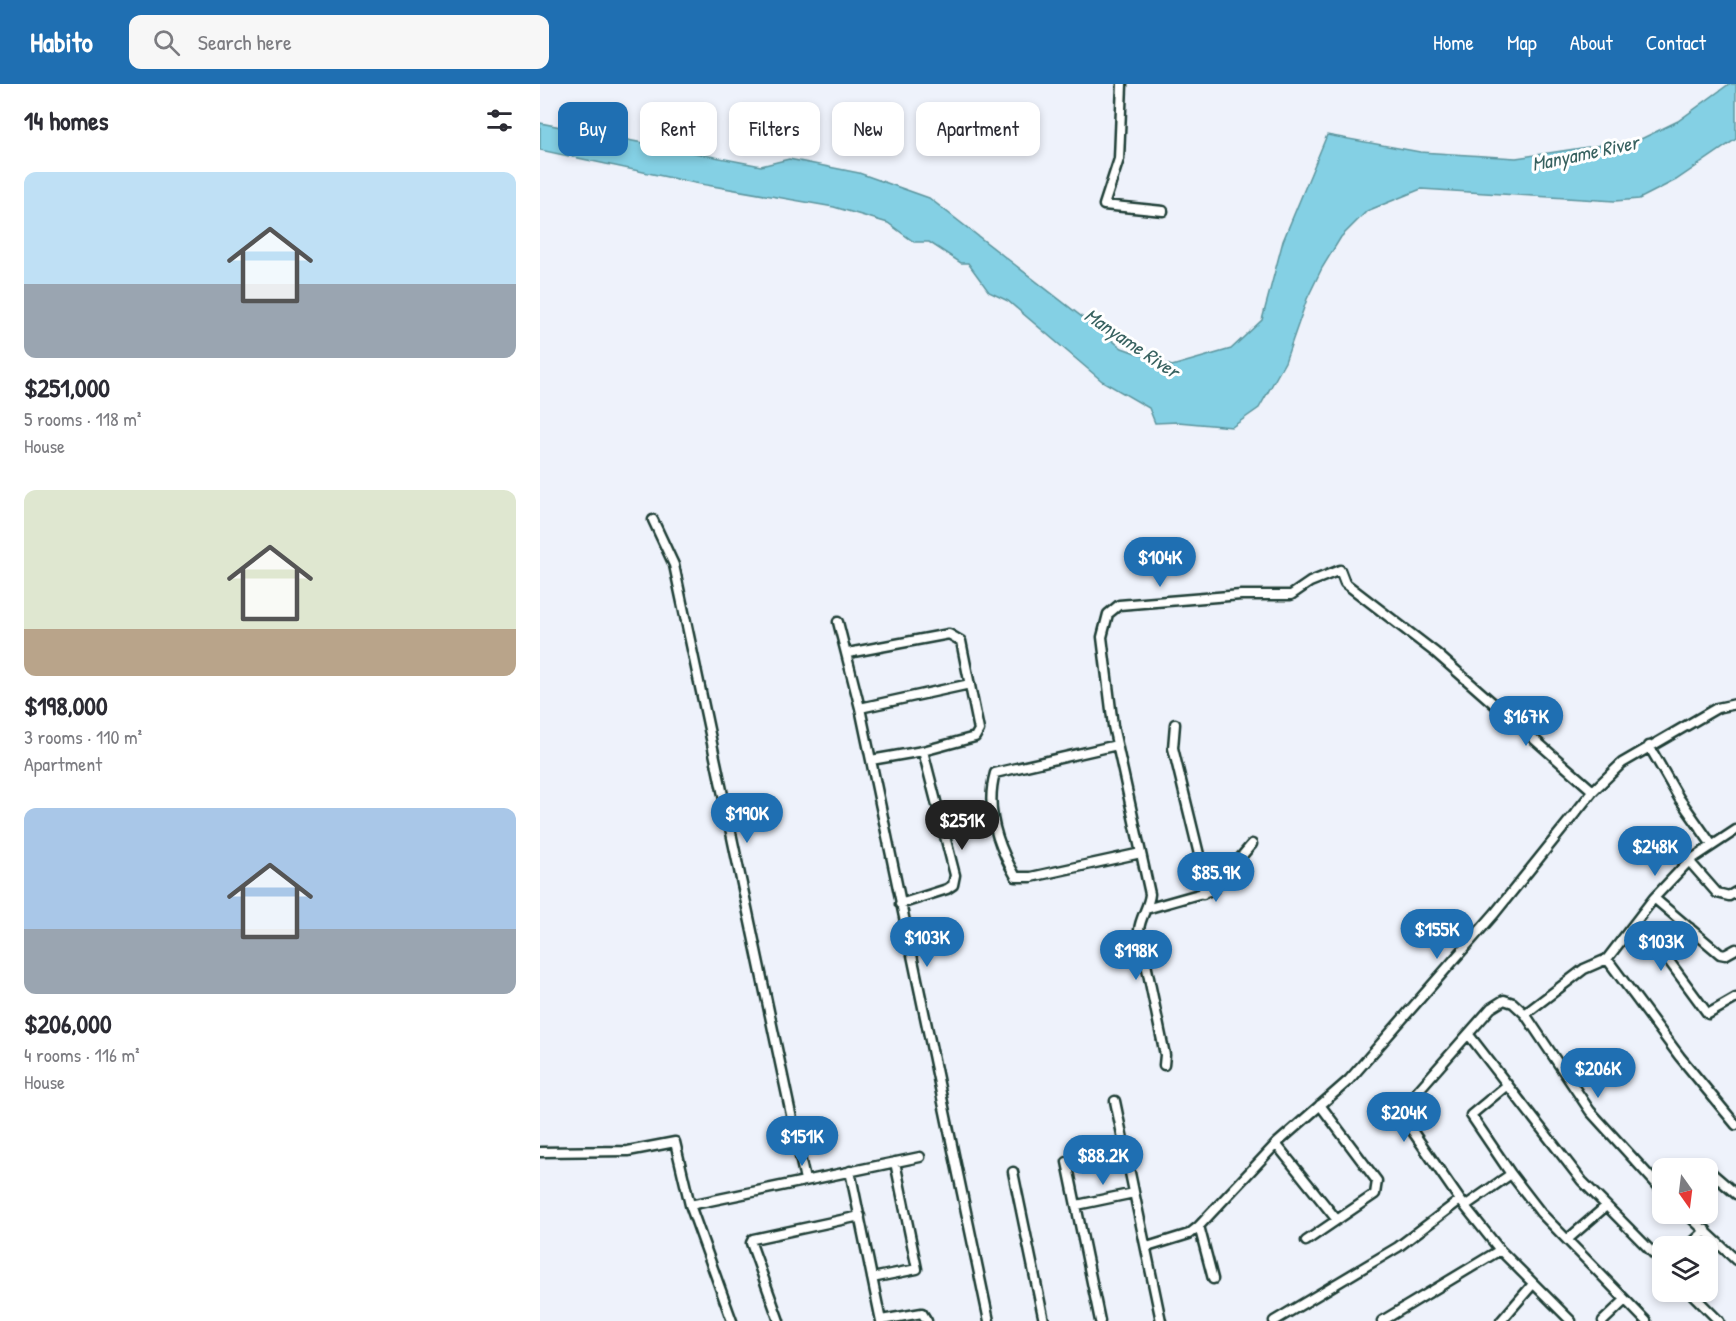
<!DOCTYPE html>
<meta charset="utf-8">
<style>
:root{--surface:#fff;--page:#f7f7f7;--text:#2b2b33;--muted:#7c7c81;--accent:#1f6fb2}
body{margin:0;font-family:"Patrick Hand",sans-serif;background:var(--page);color:var(--text);height:100vh;display:flex;flex-direction:column;font-size:22px;white-space:nowrap}
*{box-sizing:border-box;margin:0}
p{font-size:20px;color:var(--muted)}
.icon{flex:none;width:33px;height:33px;fill:none;stroke:currentColor;stroke-width:2;stroke-linecap:round;stroke-linejoin:round}
.map{position:relative;flex:1;overflow:hidden}
.panel{display:flex;flex-direction:column;background:var(--surface);width:540px}
.panel>*{flex:none}
.guide{position:absolute;left:18px;top:18px;width:570px;height:54px;display:flex;gap:12px}
.needle{width:39px;rotate:166deg}
.tools{position:absolute;left:1112px;top:1074px;display:grid;gap:12px}
.tools a{display:grid;place-items:center;width:66px;height:66px;border-radius:12px;background:var(--surface);box-shadow:0 3px 9px #0003;font-size:30px}
.price{position:absolute;translate:-50% -51px;padding:0 14px;border-radius:21px;background:var(--accent);color:#fff;font-size:20px;line-height:39px;filter:drop-shadow(0 2px 3px #0008)}
.price::after{content:'';position:absolute;left:50%;top:36px;width:18px;height:14px;margin-left:-9px;background:inherit;clip-path:polygon(0 0,100% 0,50% 100%)}
.price.active{background:#222;color:#fff}
ul{padding:0;list-style:none}
li{display:grid;align-content:center;gap:12px;height:318px;padding:0 24px}
li span{display:grid;place-items:center;height:186px;border-radius:12px;color:#555}
li>.icon{margin-inline-start:auto}
span .icon{width:108px;height:108px;fill:#fffc;stroke-width:1}
li b{font-size:26px}
h2{display:flex;justify-content:space-between;align-items:center;height:72px;padding:0 24px;font-size:26px}
.pill{padding:0 21px;border-radius:12px;background:var(--surface);box-shadow:0 3px 9px #0003;font-size:21px;line-height:54px}
.pill.active{background:var(--accent);color:#fff}
header{display:flex;align-items:center;gap:36px;box-sizing:border-box;height:84px;padding:0 30px;background:var(--accent);color:#fff}
header strong{font-size:28px}
nav{display:flex;gap:33px;margin-inline-start:auto;font-size:21px}
.search{width:420px;height:54px;background:var(--page);display:flex;align-items:center;gap:15px;box-sizing:border-box;padding:0 21px;border-radius:12px;color:var(--muted);font-size:22px}
main{display:flex;flex:1;min-height:0}
.map>svg:first-child{display:block}
.water{fill:#84d0e4;stroke:#5c959e;stroke-width:1.5}
.lines{fill:none;stroke-linecap:round;stroke-linejoin:round}
.minor-casing{stroke:#1f3d34;stroke-width:13}
.minor{stroke:#fff;stroke-width:8}
.labels{text-anchor:middle;stroke-width:6;stroke-linejoin:round;paint-order:stroke}
.water-label{font-size:20px;font-style:italic;fill:#386260;stroke:#fff}
</style>
<header>
<strong>Habito</strong>
<div class="search"><svg class="icon" aria-label="search" viewBox="0 0 24 24"><circle cx="10" cy="10" r="6"/><path d="M15 15l6 6"/></svg>Search here</div>
<nav><a>Home</a><a>Map</a><a>About</a><a>Contact</a></nav>
</header>
<main>
<section class="panel">
<h2>14 homes<svg class="icon" aria-label="filters" viewBox="0 0 24 24"><path d="M4 7h16M4 17h16"/><circle cx="9" cy="7" r="2"/><circle cx="15" cy="17" r="2"/></svg></h2>
<ul>
<li><span style="background:linear-gradient(#bfe0f5 60%,#9aa5b1 0)"><svg class="icon" aria-label="home" viewBox="0 0 24 24"><path d="M3 11l9-7 9 7M6 9v11h12V9"/></svg></span><div><b>$251,000</b><p>5 rooms · 118 m²</p><p>House</p></div></li>
<li><span style="background:linear-gradient(#dfe7d0 75%,#b9a48a 0)"><svg class="icon" aria-label="home" viewBox="0 0 24 24"><path d="M3 11l9-7 9 7M6 9v11h12V9"/></svg></span><div><b>$198,000</b><p>3 rooms · 110 m²</p><p>Apartment</p></div></li>
<li><span style="background:linear-gradient(#a9c7e8 65%,#9aa5b1 0)"><svg class="icon" aria-label="home" viewBox="0 0 24 24"><path d="M3 11l9-7 9 7M6 9v11h12V9"/></svg></span><div><b>$206,000</b><p>4 rooms · 116 m²</p><p>House</p></div></li>
</ul>
</section>
<div class="map">
<svg width="1196" height="1237" viewBox="0 0 1196 1237">
<rect width="100%" height="100%" fill="#eef2fb"/>
<filter id="ink" filterUnits="userSpaceOnUse"><feTurbulence type="fractalNoise" baseFrequency=".0167" numOctaves="2"/><feDisplacementMap in="SourceGraphic" scale="12" xChannelSelector="R" yChannelSelector="G"/><feConvolveMatrix kernelMatrix="1 2 1 2 8 2 1 2 1" color-interpolation-filters="sRGB"/></filter>
<g filter="url(#ink)">
<path class="water" d="M1189,0H1196V55L1136,96L1099,115L1075,117L881,105L827,127L801,153L782,184L767,215L745,278L719,324L692,343L638,338L615,339L609,324L562,297L468,217L449,208L428,179H421L389,158H374L348,139L294,123L155,99L0,66V39L221,82L249,75L319,89L389,114L582,264L632,282L691,265L722,236L743,157L787,51L880,68L976,74L1101,55L1138,37Z"/>
<g class="lines">
<g class="minor-casing">
<path id="minor" d="M582,0L579,75L564,121L623,127
M113,436L134,481L265,1096
M298,538L320,624L449,1237
M308,569L409,550L421,557L439,646L435,653L383,667L331,676
M320,624L430,600
M635,640L633,664L664,791L663,810
M577,661L455,689C445,724 458,762 476,793H491L601,769
M1109,662L1139,714L1172,761
M1149,777L1177,809L1189,812L1196,808
M1114,814L1180,870L1185,871L1196,865
M360,820L407,805L413,801L415,791L383,667
M606,825L673,806L712,760
M1150,844L1130,869L1129,877L1168,930L1196,914
M1067,875L1140,973L1196,1041
M985,930L1044,885L1067,875L1114,814L1149,777L1196,746
M929,951L1042,1097L1122,1178
M624,981L625,971L599,846C600,833 609,823 610,810L573,642L562,553L568,530L579,521L701,511H751L770,498L800,486L805,499L896,569L1053,707
M966,1002L931,1031L971,1090L1001,1129L1106,1237
M575,1017L621,1237
M736,1060L797,1136
M0,1068L88,1067L135,1058L150,1121L192,1237
M527,1078L560,1237
M1157,1084L1162,1081L1167,1084
M1167,1085L1196,1110
M310,1087L341,1237
M473,1088L504,1237
M150,1121L380,1073
M537,1121L594,1109
M925,1122L971,1090
M1147,1130L1196,1176
M659,1142L673,1195
M1028,1155L1065,1123
M766,1157L835,1110L837,1097L780,1021
M1149,1162L1166,1146
M607,1163L649,1150L659,1142L736,1060L809,996L955,829L1053,707L1082,679L1177,624L1196,620
M332,1194L377,1185L355,1078
M1150,1208L1179,1237
M341,1236L382,1229L387,1237
M239,1237L211,1159L213,1155L320,1132
M734,1237L858,1163L920,1116
M842,1237L960,1166
M961,1237L993,1200
M1031,1237L960,1166L920,1116L862,1032V1025L951,924L964,916L973,919L985,930L1050,1027L1122,1106
M1063,1237L1085,1216"/>
</g>
<use href="#minor" class="minor"/>
</g>
</g>
<g class="labels">
<g class="water-label">
<text transform="translate(1045 69) rotate(-12)" y="7">Manyame River</text>
<text transform="translate(592 259) rotate(34)" y="7">Manyame River</text>
</g>
</g>
</svg>
<div class="tools">
<a><svg class="needle" viewBox="-14 -14 28 28"><path d="M0-13l5 13h-10z" fill="#e53935"/><path d="M0 13l5-13h-10z" fill="#7c7c81"/></svg></a>
<a><svg class="icon" aria-label="layers" viewBox="0 0 24 24"><path d="M12 4l9 5-9 5-9-5zM3 14l9 5 9-5"/></svg></a>
</div>
<b class="price" style="left:620px;top:504px">$104K</b>
<b class="price" style="left:986px;top:663px">$167K</b>
<b class="price" style="left:207px;top:760px">$190K</b>
<b class="price active" style="left:422px;top:767px">$251K</b>
<b class="price" style="left:1115px;top:793px">$248K</b>
<b class="price" style="left:676px;top:819px">$85.9K</b>
<b class="price" style="left:897px;top:876px">$155K</b>
<b class="price" style="left:387px;top:884px">$103K</b>
<b class="price" style="left:1121px;top:888px">$103K</b>
<b class="price" style="left:596px;top:897px">$198K</b>
<b class="price" style="left:1058px;top:1015px">$206K</b>
<b class="price" style="left:864px;top:1059px">$204K</b>
<b class="price" style="left:262px;top:1083px">$151K</b>
<b class="price" style="left:563px;top:1102px">$88.2K</b>
<div class="guide">
<a class="pill active">Buy</a>
<a class="pill">Rent</a>
<a class="pill">Filters</a>
<a class="pill">New</a>
<a class="pill">Apartment</a>
</div>
</div>
</main>
